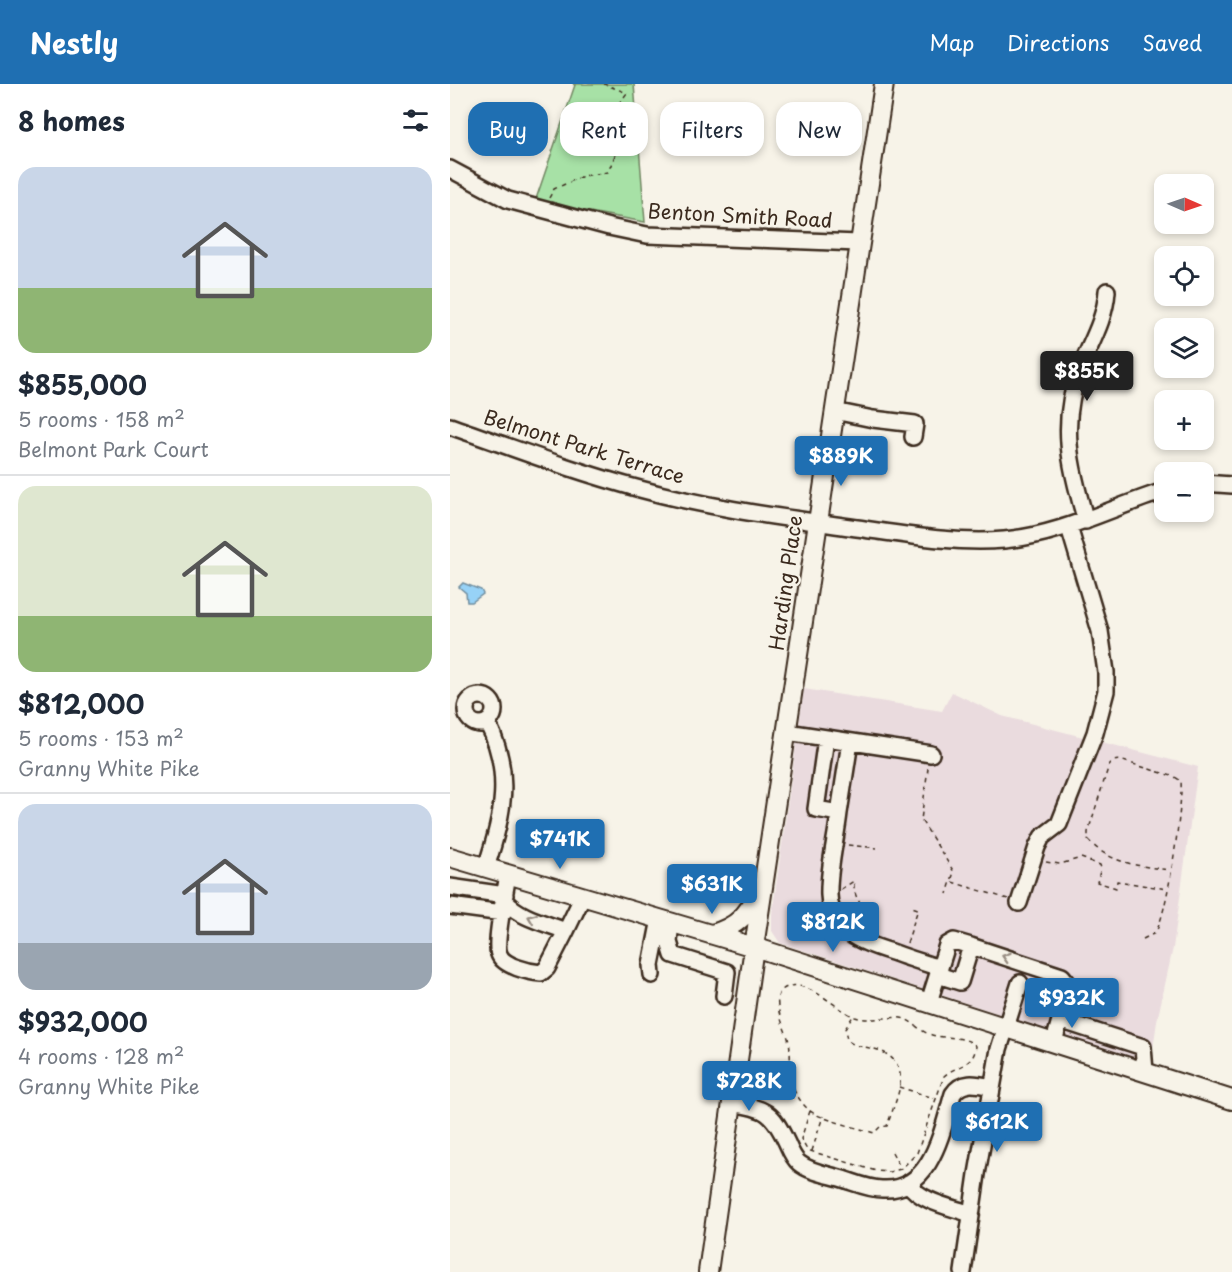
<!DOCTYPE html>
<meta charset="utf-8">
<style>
:root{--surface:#fff;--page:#f6f6f7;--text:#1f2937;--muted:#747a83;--line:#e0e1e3;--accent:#1f6fb2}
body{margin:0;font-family:"Playpen Sans",sans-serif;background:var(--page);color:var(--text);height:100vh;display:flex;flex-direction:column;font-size:22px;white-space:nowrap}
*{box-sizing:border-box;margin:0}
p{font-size:20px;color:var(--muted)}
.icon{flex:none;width:33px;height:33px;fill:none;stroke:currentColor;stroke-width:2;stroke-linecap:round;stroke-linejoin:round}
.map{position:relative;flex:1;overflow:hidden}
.panel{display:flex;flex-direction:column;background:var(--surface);width:450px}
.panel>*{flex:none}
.top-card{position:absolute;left:18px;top:18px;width:570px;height:54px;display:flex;gap:12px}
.needle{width:39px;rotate:92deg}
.buttons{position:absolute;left:704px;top:90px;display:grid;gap:12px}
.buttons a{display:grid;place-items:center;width:60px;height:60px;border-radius:12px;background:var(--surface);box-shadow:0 3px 9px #0003;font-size:30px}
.price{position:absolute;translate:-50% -51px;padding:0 14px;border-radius:6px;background:var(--accent);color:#fff;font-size:20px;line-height:39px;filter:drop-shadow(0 2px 3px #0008)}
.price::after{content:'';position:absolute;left:50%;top:36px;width:18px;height:14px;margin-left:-9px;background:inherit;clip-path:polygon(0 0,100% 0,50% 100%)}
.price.active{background:#222;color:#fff}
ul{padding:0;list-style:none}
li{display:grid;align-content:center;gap:12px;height:318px;padding:0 18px}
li+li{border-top:2px solid var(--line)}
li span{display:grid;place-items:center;height:186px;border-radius:18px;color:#555}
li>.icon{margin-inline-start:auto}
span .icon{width:108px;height:108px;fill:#fffc;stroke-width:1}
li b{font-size:26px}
h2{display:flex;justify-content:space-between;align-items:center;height:72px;padding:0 18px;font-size:26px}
.pill{padding:0 21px;border-radius:18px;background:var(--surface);box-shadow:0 3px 9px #0003;font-size:21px;line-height:54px}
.pill.active{background:var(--accent);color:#fff}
header{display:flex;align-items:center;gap:36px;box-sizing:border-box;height:84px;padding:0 30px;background:var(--accent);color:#fff}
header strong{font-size:28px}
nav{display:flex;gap:33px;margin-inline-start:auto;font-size:21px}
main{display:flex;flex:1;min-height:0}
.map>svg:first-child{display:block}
.built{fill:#eadbde}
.green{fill:#a7e1a6;stroke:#718662;stroke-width:1.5}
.water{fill:#97d2f7;stroke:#728fa0;stroke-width:1.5}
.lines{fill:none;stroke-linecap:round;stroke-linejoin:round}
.minor-casing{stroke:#3b2a1e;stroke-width:20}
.major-casing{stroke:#3b2a1e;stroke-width:22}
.path{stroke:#3b2a1e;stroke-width:1.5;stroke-dasharray:4.5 4.5;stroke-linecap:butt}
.minor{stroke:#f7f3e8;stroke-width:15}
.major{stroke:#f7f3e8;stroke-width:18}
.oneway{stroke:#998e83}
.labels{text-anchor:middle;stroke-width:4.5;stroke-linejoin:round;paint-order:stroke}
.street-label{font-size:20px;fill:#3b2a1e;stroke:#f7f3e8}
</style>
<header>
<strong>Nestly</strong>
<nav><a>Map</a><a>Directions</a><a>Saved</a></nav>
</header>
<main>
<section class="panel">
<h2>8 homes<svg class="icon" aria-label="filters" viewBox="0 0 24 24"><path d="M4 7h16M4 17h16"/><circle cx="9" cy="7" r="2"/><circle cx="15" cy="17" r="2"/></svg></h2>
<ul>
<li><span style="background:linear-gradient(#c9d6e8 65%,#8fb573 0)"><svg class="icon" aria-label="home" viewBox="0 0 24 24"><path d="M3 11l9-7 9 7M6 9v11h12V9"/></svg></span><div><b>$855,000</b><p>5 rooms · 158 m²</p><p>Belmont Park Court</p></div></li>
<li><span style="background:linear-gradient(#dfe7d0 70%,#8fb573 0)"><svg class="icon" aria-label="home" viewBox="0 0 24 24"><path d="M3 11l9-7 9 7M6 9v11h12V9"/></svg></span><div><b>$812,000</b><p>5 rooms · 153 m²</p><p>Granny White Pike</p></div></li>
<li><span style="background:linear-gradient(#c9d6e8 75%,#9aa5b1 0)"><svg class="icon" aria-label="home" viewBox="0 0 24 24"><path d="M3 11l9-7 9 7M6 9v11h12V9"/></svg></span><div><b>$932,000</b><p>4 rooms · 128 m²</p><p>Granny White Pike</p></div></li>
</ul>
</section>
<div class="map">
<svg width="782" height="1188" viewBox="0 0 782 1188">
<rect width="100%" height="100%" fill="#f7f3e8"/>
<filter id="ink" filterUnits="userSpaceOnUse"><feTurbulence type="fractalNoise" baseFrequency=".0167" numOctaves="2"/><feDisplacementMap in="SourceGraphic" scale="12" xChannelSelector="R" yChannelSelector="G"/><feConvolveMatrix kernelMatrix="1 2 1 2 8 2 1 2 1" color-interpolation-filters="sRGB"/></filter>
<g filter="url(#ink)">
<path class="built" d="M354,605L492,627L502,608L552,632L748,683L723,864L707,937L701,979L330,859L322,847V830Z"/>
<path class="green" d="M123,0H184L195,138L85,118L125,1Z"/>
<path class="water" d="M13,499L31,506L33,510L22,518H17L16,509L9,503Z"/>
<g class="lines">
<g class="minor-casing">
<path id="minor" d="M0,85L58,116L159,143L197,151L409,159
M384,327L423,335L465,340L463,353
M0,342C63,364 126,388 190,405C259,424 330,433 400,443C451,450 502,460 554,456C611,451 660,424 714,407
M753,399L782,401
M636,437C620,383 609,339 630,285C641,258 655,236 657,207
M16 626a14 14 0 1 1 28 0a14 14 0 1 1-28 0Z
M337,648L481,670
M376,654L366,725L389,729L400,658
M389,729C386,756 378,785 379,811C381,848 412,859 442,868C458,874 474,879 490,884
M36,783C53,733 63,688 37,638
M58,790C56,805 44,859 49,870C53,882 79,888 91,889L97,884L116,847
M0,803L55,811
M55,817C70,834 95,839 116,847L133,812
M569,819L587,763L592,753L609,740L645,649L656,607V588L650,547L619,443
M0,822L53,829
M221,838L219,858L223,871L277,888L274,912
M202,891L201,881L210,835
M488,891L510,898L521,862L612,892L617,898L618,907L604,958
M479,918L497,861L504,857L521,862
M610,936L693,963L695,987
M282,1019C316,1025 322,1027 337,1059C340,1066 343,1074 349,1079C361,1089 382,1091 396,1096C408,1100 420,1105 432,1105C482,1108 492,1046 503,1010C512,996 527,1000 542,1003
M458,1099C470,1118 501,1123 521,1130
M513,1188L527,1090L549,965L570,899"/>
</g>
<g class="major-casing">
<path id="major" d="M0,773L304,863L782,1016
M262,850C289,842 296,831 310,808
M258,1188L304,863L434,0"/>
</g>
<path class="path" d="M99,114L104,105L133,92L158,88L166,69L167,60L138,49L122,46C145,39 163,29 177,9L154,0
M478,684L471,736L504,788L497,810
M398,761L427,764
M596,778L610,780L631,774L650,781L651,784L647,798L666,804L667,797L717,805
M502,798L558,815
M391,805L404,797C403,813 411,824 425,831L411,841
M693,855L705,849C717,834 733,720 731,697L725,693L670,676L663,677L659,681L638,748V756C660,780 690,782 720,786
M457,859L468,825L462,823
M449,1003L484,1014
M360,1027L351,1055L357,1066L426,1087L439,1088L451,1085L467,1069L494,992C506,981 524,983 526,962C513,950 494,956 479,950C468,946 462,936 451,934C435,932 421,938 405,933C387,926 352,889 332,906C321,915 334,943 338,954C343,971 337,991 343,1004C346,1011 353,1021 359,1026C369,1035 409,1044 424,1049L430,1043L437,1042C446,1014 466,981 428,966C417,962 406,964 397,956L395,945L403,932
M362,1067L373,1032
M442,1068L451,1085"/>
<use href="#minor" class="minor"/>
<use href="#major" class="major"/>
</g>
<defs><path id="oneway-chevron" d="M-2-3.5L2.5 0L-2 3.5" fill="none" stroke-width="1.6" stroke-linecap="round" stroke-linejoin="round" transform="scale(1.5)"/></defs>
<g class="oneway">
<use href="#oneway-chevron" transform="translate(82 834) rotate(-158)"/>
<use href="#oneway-chevron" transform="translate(556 873) rotate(-162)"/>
</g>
</g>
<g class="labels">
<g class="street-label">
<text transform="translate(290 132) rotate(3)" y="7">Benton Smith Road</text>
<text transform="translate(134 363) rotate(17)" y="7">Belmont Park Terrace</text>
<text transform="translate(336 499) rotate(-82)" y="7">Harding Place</text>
</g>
</g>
</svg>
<div class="buttons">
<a><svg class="needle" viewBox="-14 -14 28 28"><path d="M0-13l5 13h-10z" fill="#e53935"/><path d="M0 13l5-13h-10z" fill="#747a83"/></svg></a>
<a><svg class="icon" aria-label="locate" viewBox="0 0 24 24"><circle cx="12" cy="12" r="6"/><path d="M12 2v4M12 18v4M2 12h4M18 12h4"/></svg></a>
<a><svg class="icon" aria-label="layers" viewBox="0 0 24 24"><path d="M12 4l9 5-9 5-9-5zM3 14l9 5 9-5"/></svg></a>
<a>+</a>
<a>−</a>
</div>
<b class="price active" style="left:637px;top:318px">$855K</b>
<b class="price" style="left:391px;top:403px">$889K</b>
<b class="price" style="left:110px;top:786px">$741K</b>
<b class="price" style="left:262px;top:831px">$631K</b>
<b class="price" style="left:383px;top:869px">$812K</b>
<b class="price" style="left:622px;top:945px">$932K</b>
<b class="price" style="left:299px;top:1028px">$728K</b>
<b class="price" style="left:547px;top:1069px">$612K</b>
<div class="top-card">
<a class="pill active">Buy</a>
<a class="pill">Rent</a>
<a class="pill">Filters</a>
<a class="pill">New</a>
</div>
</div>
</main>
